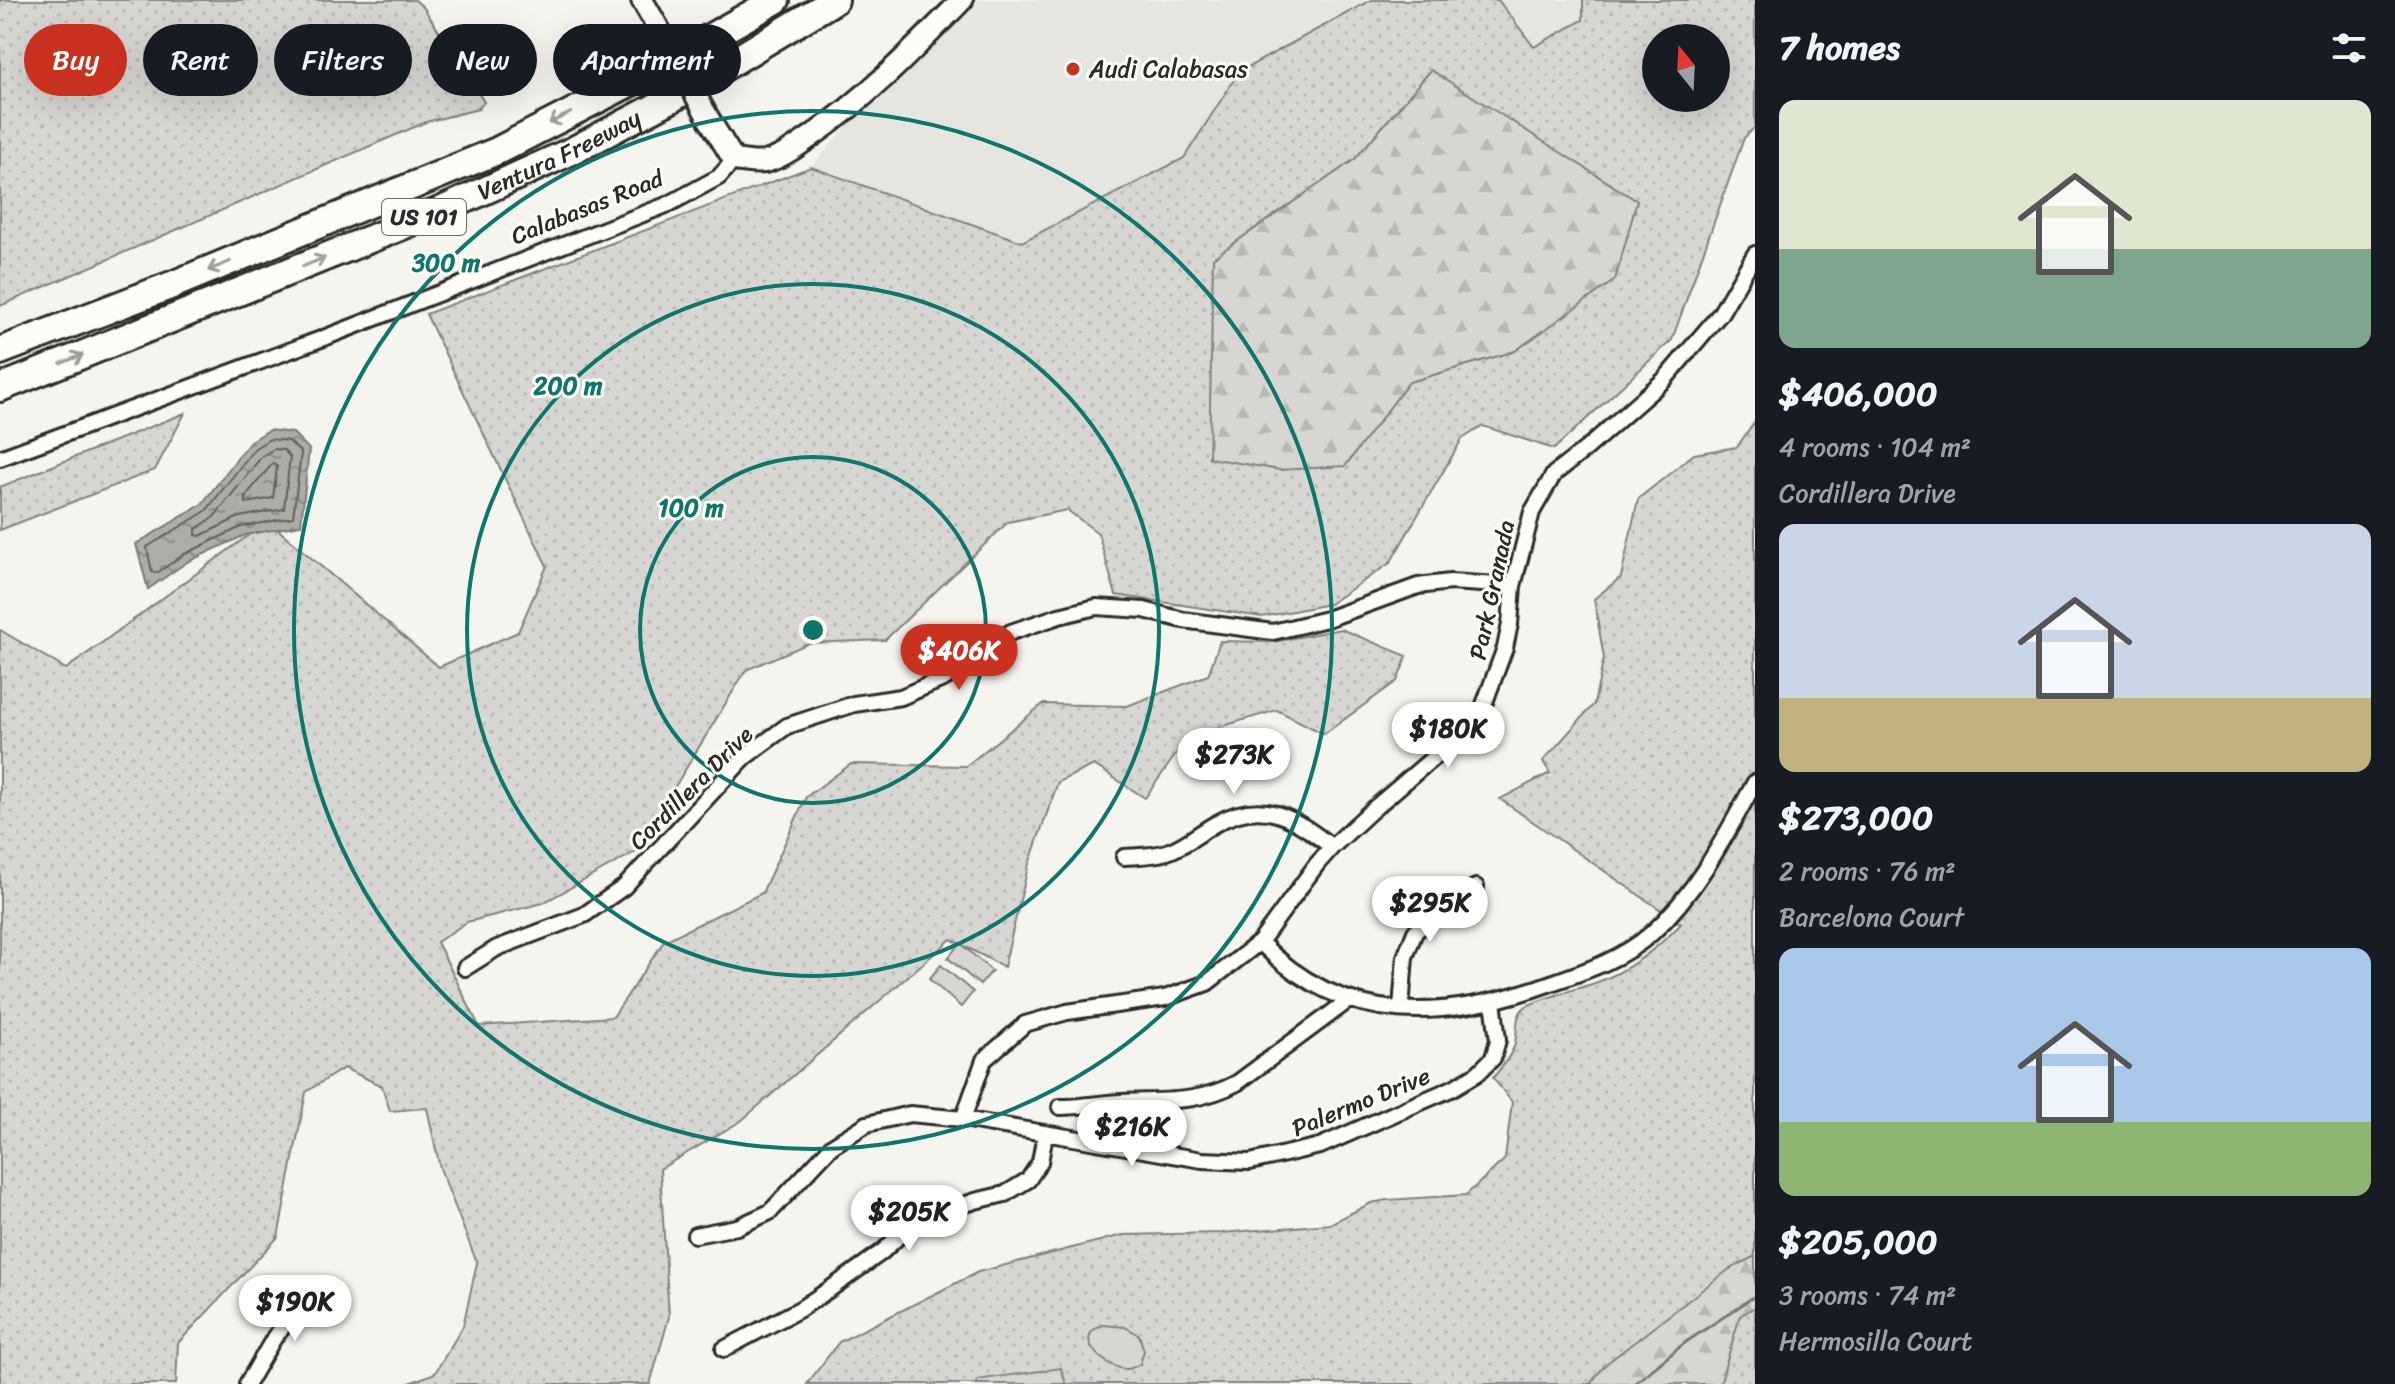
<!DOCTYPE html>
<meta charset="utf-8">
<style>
:root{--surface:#171b24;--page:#242831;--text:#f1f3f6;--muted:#9ea1a6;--accent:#c8321e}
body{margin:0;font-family:Sriracha,sans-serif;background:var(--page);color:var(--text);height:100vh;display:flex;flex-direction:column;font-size:30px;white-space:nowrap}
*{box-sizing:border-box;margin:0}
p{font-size:26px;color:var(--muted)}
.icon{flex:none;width:44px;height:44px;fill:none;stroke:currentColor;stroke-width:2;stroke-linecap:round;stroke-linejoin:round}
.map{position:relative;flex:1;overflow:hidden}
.side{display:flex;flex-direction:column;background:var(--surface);width:640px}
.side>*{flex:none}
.top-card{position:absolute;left:24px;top:24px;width:760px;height:72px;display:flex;gap:16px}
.needle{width:52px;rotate:342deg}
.controls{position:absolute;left:1642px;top:24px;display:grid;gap:16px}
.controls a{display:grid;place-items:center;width:88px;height:88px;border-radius:50%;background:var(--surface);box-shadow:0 8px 32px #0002;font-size:40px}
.price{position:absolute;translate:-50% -68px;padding:0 18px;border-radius:28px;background:#fff;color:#222;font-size:26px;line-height:52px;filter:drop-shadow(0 2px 4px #0008)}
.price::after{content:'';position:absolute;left:50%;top:48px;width:24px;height:18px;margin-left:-12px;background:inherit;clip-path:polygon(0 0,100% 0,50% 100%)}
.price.selected{background:var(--accent);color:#fff}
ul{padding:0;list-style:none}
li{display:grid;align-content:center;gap:16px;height:424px;padding:0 24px}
li span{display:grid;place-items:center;height:248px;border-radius:16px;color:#555}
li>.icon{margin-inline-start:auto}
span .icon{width:144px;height:144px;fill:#fffc;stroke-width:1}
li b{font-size:34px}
h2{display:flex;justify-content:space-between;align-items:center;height:96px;padding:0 24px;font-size:34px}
.tag{padding:0 28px;border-radius:36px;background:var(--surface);box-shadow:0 8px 32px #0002;font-size:28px;line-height:72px}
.tag.selected{background:var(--accent);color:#fff}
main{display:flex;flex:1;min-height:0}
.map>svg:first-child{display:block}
.built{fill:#e6e5e0}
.grass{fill:url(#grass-dots);stroke:#81807e;stroke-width:2;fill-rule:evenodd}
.forest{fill:url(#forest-firs);stroke:#81807e;stroke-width:2}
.pitch{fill:#d7d6d2;stroke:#81807e;stroke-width:2}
.water{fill:url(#water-ripples);stroke:#797877;stroke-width:2}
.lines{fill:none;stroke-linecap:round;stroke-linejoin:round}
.shore{stroke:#5f5f5d;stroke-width:2}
.stream{stroke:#797877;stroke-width:3}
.street-casing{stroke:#2b2b2b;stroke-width:20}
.secondary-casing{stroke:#2b2b2b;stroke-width:26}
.highway-casing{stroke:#2b2b2b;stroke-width:32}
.street{stroke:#fdfcf7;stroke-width:14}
.secondary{stroke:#fdfcf7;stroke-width:20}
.highway{stroke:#fdfcf7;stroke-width:26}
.secondary-bridge-casing{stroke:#2b2b2b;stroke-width:26;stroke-linecap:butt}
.secondary-bridge{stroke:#fdfcf7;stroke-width:20}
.oneway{stroke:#9e9e9b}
.ring{fill:none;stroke:#0f766e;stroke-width:4}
.poi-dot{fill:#c8321e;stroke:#fdfcf7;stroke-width:3}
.labels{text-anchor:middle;stroke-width:6;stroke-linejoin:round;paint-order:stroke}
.shield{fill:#fdfcf7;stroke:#6a6a68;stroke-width:2}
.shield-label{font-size:22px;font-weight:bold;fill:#2b2b2b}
.poi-label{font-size:24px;fill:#2b2b2b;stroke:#fdfcf7;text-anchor:start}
.street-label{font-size:24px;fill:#2b2b2b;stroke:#fdfcf7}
.centre{fill:#0f766e;stroke:#fdfcf7;stroke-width:4}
.ring-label{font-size:24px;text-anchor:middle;font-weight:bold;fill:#0f766e;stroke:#fdfcf7;stroke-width:6;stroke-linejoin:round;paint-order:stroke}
</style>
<main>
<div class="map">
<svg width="1755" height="1384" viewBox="0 0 1755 1384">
<defs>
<pattern id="grass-dots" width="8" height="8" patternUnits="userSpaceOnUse" patternTransform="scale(2)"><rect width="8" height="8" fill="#d7d6d2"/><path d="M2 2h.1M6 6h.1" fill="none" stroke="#b9b8b4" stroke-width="1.8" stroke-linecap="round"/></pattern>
<pattern id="forest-firs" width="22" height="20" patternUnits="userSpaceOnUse" patternTransform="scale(2)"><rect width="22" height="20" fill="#d7d6d2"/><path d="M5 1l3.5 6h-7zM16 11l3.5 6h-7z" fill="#b9b8b4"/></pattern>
<pattern id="water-ripples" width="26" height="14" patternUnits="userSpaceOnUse" patternTransform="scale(2)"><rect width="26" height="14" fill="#adaca9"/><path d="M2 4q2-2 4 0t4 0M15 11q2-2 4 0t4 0" fill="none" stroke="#8d8c8a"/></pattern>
</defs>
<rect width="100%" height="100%" fill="#f5f4ef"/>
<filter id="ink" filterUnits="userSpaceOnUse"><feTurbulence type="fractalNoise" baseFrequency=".0125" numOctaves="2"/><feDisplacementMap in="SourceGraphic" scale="16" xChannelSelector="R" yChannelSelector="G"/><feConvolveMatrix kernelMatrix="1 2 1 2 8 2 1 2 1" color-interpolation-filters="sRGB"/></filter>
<g filter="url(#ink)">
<path class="built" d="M959,0H1371L1239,72L1184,158L1022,242L811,167Z
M1498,0H1583V20L1534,48Z"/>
<path class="grass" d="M0,0H415L424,8L484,102L478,109L426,122L0,306Z
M1371,0H1498L1534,47L1583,20V0H1755V127L1744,138L1672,340L1554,449L1483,426L1462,439L1390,563L1329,604L1262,617L1116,595L1098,533L1067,510L1008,522L885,640L809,643L746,670L635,852L543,903L467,922L437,942L479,1026L613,1017L664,941L762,893L806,797L851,764L966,766L1043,704L1127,706L1208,675L1220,641L1273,642L1341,629L1407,656L1397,681L1324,734L1277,710L1189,736L1145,798L1094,765L1058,782L1028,867L1004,967L951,939L741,1121L660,1169L669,1317L650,1384H407L435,1373L463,1326L477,1263L440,1168L427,1108L390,1111L382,1086L344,1068L306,1092L278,1237L178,1343L176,1384H0V630L66,669L268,521L439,667L518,632L547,566L426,314L811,167L1022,242L1184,158L1239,72ZM1656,38H1716V98H1656ZM1430,71L1515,351L1409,382L1345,466L1213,258L1355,159Z
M185,413L155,470L0,530V487Z
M1755,421V1384H807L839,1342L978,1272L1123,1235L1222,1233L1330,1224L1371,1203L1387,1200L1466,1195L1505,1159L1512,1102L1493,1078C1501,1068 1509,1059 1514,1047C1519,1034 1513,1017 1525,1007C1535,1000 1581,988 1595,983C1629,971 1656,949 1681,924L1500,799L1550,773L1543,761L1594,704L1604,658L1594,599L1621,577L1638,499L1694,454L1737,447Z"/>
<path class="forest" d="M1431,70L1637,201L1615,280L1515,351L1409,382L1345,466L1280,470L1209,458L1213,258L1355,159Z
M1755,1256V1307L1740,1316L1720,1384H1590L1606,1364L1728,1270Z
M1061,1368L1066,1384H977V1380Z"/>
<path class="pitch" d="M960,943L992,971L980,985L948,958Z
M941,965L973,992L961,1007L929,979Z
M1103,1325L1125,1327L1139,1335L1144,1351L1140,1364C1136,1366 1132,1369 1127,1369C1109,1370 1068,1337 1103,1325Z"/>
<path class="water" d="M269,430L293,433L309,449L301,525L245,535L187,562L148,589L136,544L201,505L250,442Z"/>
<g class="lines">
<path class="shore" d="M270,439L289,441L301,453L293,517L241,527L183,555L157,573L152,572L147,547L206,511L255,448Z
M274,449L284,450L290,457L284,509L239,517L200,536L196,535V529L214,517L262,456Z
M273,463L277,467L273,498L246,503L245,497Z"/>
<path class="stream" d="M1634,1384L1686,1342L1755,1296"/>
<g class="street-casing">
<path id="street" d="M0,458L321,339L669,204L719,177L734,160
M1124,857C1138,856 1154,856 1167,852C1185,846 1199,833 1215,824C1263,796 1294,818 1332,847
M1260,942C1344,1029 1448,1021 1554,982C1589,970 1624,958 1652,933C1697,892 1726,835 1755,782
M465,968L497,948L584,915L624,887L745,757L787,726L854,704L901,697L945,678L1011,632L1059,616L1096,607L1144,610L1183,620L1273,632L1327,619L1418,586L1450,582L1513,586
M1401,1009L1405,957L1415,932L1454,898L1476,887
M1060,1107C1081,1107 1101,1103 1122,1102C1165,1100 1197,1104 1237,1083L1349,1000
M963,1119L984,1060L1025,1024L1067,1012L1165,998L1207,983L1260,942L1317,864L1332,847L1371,811L1440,752L1482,710L1505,648L1510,624L1513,586L1532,512L1554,474L1587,448L1664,380L1720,314L1755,254
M695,1235L737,1227L770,1212L832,1146L867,1124L910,1114L963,1119L1202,1160L1250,1162L1320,1146L1453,1088L1478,1073L1493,1058L1498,1040L1493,1001
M724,1349L800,1309L830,1289L882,1252L914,1222L975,1201L1005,1194L1028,1180L1040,1162L1045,1134
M247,1384L274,1338L292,1315L331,1290"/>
</g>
<g class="secondary-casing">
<path id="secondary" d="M642,0L657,26
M710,121L734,160C744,161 755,164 765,162C781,158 796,147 809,138C866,99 914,49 962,0"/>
</g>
<g class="highway-casing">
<g id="highway">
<path d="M0,351L172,285L497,151L637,79L776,0"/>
<path id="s1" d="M0,388L442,210L574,150L673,98L835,0"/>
</g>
</g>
<use href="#street" class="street"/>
<use href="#secondary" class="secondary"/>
<use href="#highway" class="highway"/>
<g class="secondary-bridge-casing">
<path id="secondary-bridge" d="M657,26L710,121"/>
</g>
<use href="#secondary-bridge" class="secondary-bridge"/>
</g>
<defs><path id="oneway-shaft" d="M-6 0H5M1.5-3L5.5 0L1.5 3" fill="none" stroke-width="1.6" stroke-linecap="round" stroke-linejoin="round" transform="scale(2)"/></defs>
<g class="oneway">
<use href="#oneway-shaft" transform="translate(560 118) rotate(153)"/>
<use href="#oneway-shaft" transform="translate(314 262) rotate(-22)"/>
<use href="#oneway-shaft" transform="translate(219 266) rotate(158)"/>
<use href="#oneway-shaft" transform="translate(72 359) rotate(-22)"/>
</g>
</g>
<g class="ring">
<circle cx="813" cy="630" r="173"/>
<circle cx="813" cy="630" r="346"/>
<circle cx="813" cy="630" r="519"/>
</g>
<circle class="poi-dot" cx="1073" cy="69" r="8"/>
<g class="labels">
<rect class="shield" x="382" y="199" width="84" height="36" rx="6"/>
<g class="shield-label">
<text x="424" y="225">US 101</text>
</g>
<g class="poi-label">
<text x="1089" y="77">Audi Calabasas</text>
</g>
<g class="street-label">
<text dy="8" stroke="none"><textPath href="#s1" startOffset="606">Ventura Freeway</textPath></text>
<text transform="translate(587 207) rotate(-22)" y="8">Calabasas Road</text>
<text transform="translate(1492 590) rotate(-78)" y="8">Park Granada</text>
<text transform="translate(691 788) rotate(-45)" y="8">Cordillera Drive</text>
<text transform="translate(1361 1102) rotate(-22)" y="8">Palermo Drive</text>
</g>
</g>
<circle cx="813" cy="630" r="12" class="centre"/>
<g class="ring-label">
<text x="446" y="271">300 m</text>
<text x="568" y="394">200 m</text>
<text x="691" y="516">100 m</text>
</g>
</svg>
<div class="controls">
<a><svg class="needle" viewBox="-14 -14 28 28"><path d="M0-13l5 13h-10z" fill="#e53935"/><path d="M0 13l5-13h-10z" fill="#9ea1a6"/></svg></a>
</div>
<b class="price selected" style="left:959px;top:692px">$406K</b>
<b class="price" style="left:1448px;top:770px">$180K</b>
<b class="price" style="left:1234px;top:796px">$273K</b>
<b class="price" style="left:1430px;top:944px">$295K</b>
<b class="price" style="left:1132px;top:1168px">$216K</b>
<b class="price" style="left:909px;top:1253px">$205K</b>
<b class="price" style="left:295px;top:1343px">$190K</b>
<div class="top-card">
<a class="tag selected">Buy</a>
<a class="tag">Rent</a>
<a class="tag">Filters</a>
<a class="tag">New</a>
<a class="tag">Apartment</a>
</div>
</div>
<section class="side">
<h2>7 homes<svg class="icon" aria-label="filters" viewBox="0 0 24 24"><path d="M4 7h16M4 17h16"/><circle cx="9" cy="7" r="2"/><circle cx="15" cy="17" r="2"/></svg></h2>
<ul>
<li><span style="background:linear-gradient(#dfe7d0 60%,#7fa58c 0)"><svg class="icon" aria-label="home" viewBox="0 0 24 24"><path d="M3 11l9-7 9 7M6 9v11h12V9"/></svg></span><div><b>$406,000</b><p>4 rooms · 104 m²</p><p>Cordillera Drive</p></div></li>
<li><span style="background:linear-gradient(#c9d6e8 70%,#c2b280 0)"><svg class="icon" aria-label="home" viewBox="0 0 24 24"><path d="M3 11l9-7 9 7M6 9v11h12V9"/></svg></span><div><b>$273,000</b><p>2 rooms · 76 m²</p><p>Barcelona Court</p></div></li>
<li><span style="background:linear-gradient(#a9c7e8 70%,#8fb573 0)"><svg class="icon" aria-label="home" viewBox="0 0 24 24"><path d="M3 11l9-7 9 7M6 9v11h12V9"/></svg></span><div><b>$205,000</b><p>3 rooms · 74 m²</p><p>Hermosilla Court</p></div></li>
</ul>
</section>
</main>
